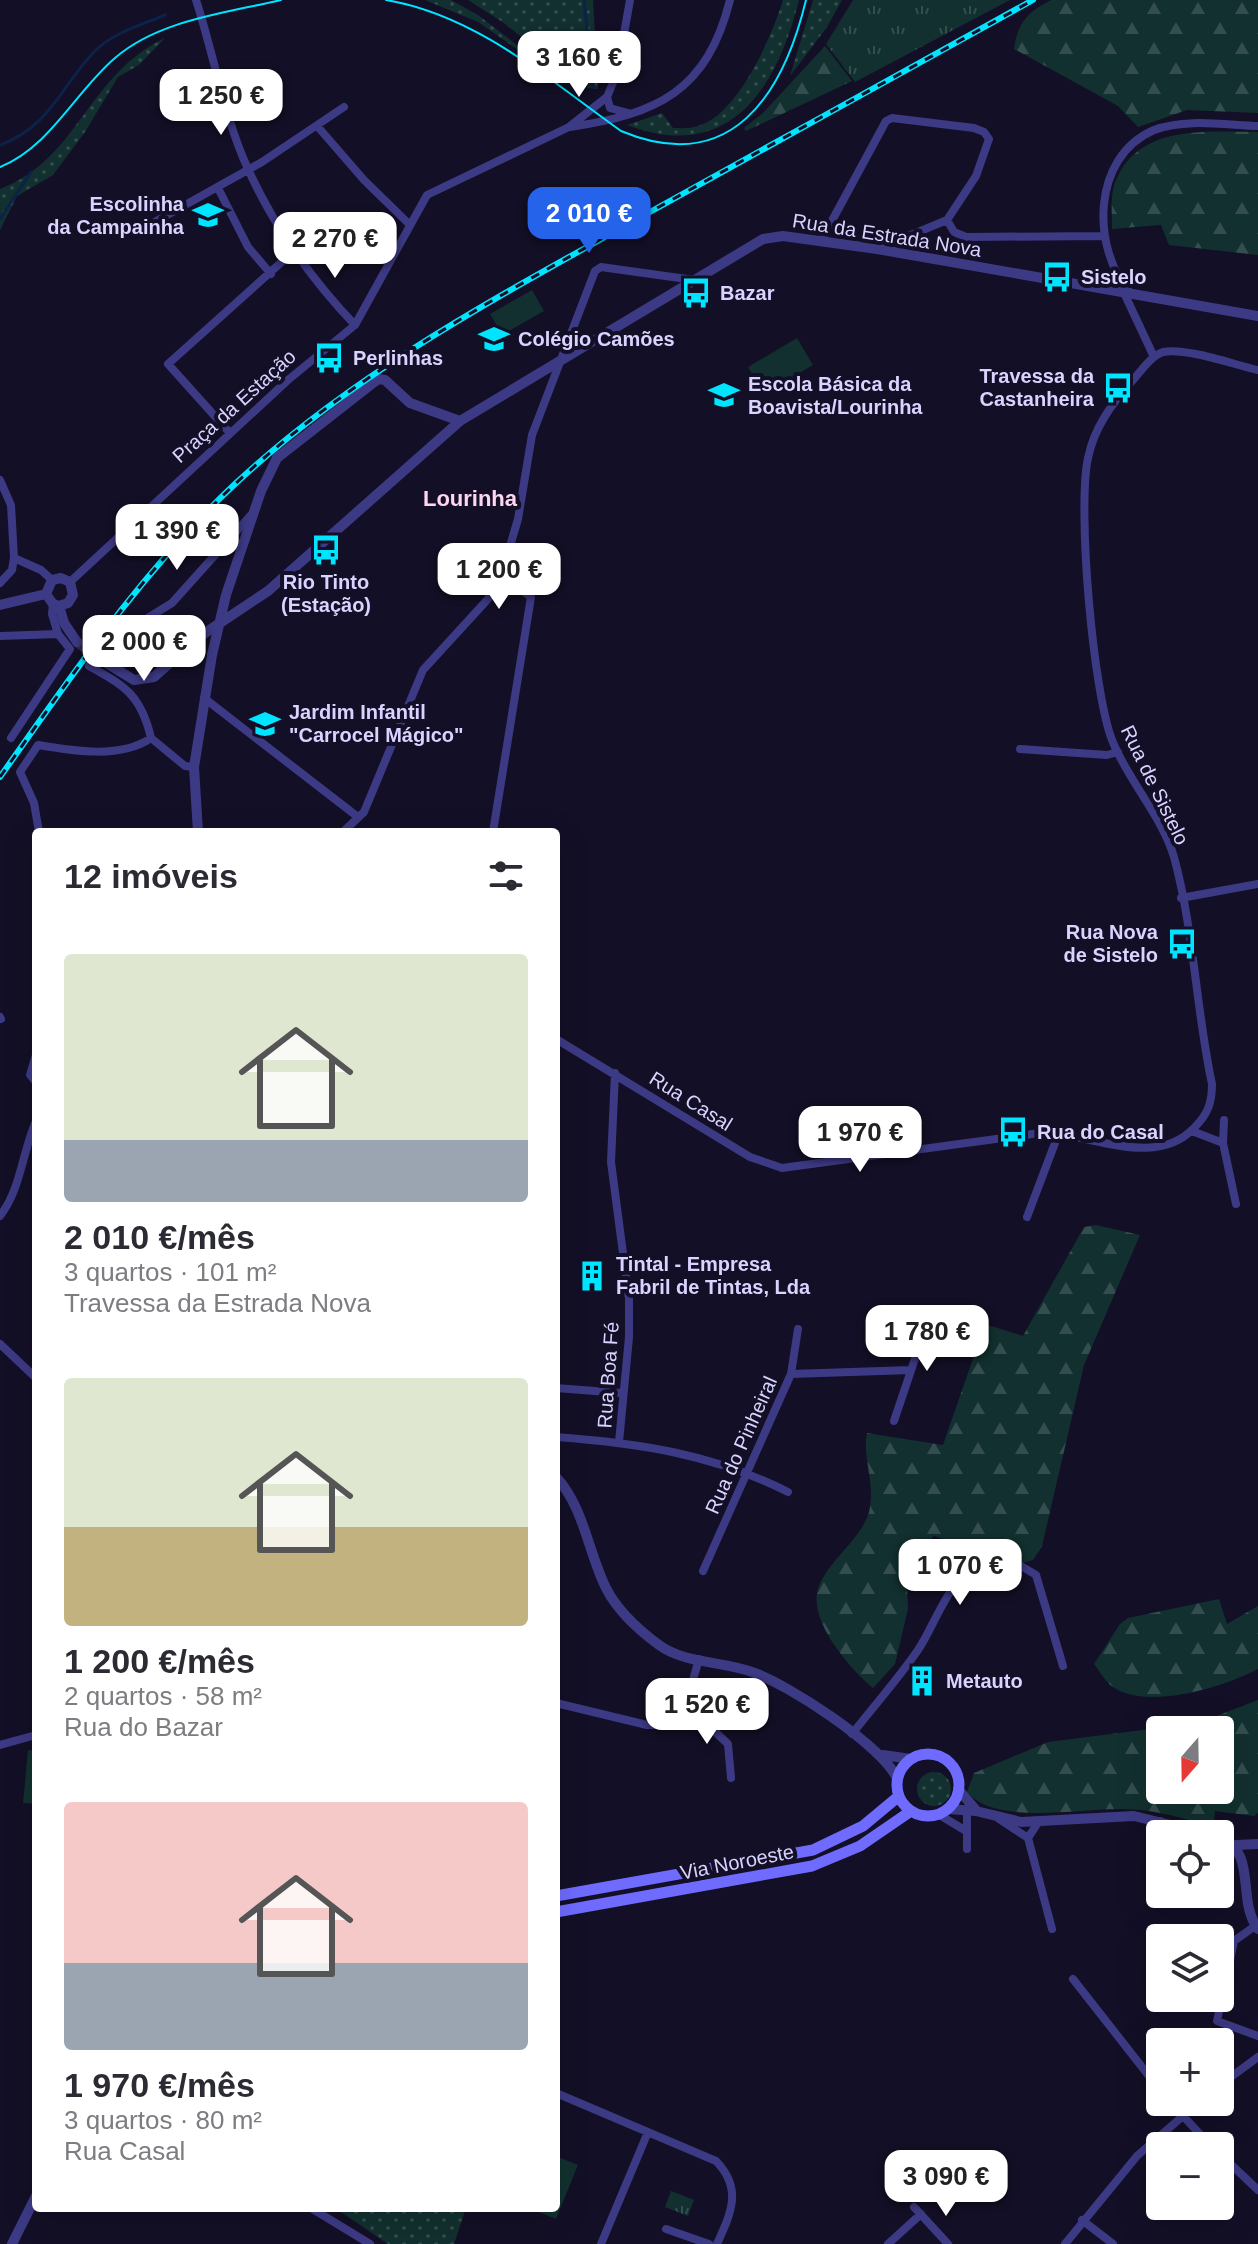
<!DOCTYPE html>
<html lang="pt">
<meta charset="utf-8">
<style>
:root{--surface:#fff;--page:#f2f2f3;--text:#2b2b33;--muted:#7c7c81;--accent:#2563eb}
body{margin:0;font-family:Helvetica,sans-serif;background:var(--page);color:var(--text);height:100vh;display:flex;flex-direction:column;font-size:30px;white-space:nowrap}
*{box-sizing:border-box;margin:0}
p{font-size:26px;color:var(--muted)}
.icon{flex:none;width:44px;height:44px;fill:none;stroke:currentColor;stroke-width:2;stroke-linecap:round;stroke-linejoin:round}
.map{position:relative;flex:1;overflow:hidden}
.sheet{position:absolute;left:32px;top:828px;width:528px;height:1384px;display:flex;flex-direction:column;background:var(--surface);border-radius:8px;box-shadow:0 8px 32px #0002}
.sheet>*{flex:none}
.needle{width:52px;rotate:200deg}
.fabs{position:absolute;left:1146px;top:1716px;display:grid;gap:16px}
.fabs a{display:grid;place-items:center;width:88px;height:88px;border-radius:8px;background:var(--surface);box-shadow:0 8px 32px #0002;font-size:40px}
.price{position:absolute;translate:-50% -68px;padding:0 18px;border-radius:16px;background:#fff;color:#222;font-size:26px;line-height:52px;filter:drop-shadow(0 2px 4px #0008)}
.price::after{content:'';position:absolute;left:50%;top:48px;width:24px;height:18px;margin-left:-12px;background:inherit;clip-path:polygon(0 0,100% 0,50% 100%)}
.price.active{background:var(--accent);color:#fff}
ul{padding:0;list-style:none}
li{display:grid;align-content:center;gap:16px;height:424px;padding:0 32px}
li span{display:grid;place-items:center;height:248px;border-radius:8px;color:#555}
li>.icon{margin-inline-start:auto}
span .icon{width:144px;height:144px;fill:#fffc;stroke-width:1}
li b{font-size:34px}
h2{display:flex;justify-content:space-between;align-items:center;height:96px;padding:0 32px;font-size:34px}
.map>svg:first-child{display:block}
.grass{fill:url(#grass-dots)}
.forest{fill:url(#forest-firs);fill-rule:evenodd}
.park{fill:url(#park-tufts)}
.garden{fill:#12302f}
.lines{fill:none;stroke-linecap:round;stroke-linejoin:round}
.stream{stroke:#0c2248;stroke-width:3}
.tertiary-tunnel{stroke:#312d47;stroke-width:10;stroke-dasharray:10 5;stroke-linecap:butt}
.minor{stroke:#3d3a85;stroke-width:8}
.tertiary{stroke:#3d3a85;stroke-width:10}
.secondary{stroke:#6f6bff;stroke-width:11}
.tram{stroke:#00e5ff;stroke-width:2}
.rail-casing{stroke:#00e5ff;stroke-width:6}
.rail{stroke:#130f26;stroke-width:3;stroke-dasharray:9;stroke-linecap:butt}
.labels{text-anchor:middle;stroke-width:8;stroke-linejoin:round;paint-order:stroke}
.poi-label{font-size:20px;font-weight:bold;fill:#d9d4ff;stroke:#130f26;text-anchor:start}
.street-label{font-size:20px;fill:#d9d4ff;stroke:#130f26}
.neighbourhood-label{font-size:22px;font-weight:bold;fill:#ffd6f0;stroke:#130f26}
</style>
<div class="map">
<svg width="1258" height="2244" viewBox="0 0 1258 2244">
<defs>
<pattern id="grass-dots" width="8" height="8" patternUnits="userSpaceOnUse" patternTransform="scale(2)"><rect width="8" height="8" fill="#12302f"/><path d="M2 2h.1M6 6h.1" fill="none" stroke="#344d4e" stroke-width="1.8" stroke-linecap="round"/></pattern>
<pattern id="forest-firs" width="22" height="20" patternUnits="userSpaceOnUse" patternTransform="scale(2)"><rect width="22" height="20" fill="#12302f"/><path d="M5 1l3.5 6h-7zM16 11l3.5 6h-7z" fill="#344d4e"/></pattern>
<pattern id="park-tufts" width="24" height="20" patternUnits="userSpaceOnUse" patternTransform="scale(2)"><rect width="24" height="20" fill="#12302f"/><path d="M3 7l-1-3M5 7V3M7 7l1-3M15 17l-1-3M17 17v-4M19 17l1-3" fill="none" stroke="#344d4e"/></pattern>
</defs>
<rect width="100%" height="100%" fill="#130f26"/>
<path class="grass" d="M425,0H451L478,15L577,91L478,22Z
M468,0H593L598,89L587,88L582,49C570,38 557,37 543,37L545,42L576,49L580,84L504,23Z
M783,0H799C777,89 729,164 627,125L662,113L673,128C681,128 690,129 698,126C738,115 772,36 783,0Z
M813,0H842L827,27L790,76Z
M165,38L139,65L118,77L85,132L53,175L17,196L0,230V189C79,159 87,75 165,38Z
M917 1789a17 17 0 1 1 34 0a17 17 0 1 1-34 0Z
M335,2208H466L454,2244H388Z"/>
<path class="forest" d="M1051,0H1258V113L1187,110L1138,127L1118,106L1014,49C1018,22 1027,13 1051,0Z
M825,46L852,81L746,131L744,128L763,113Z
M1258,132V255L1169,245L1161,225L1112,229C1112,215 1110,193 1116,180C1140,124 1207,132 1258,132Z
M1096,1225L1140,1235L1084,1365L1042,1546L1033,1560L1013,1566L1000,1561L985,1567L954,1543L934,1536L906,1563L908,1609L895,1664L873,1688C851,1670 808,1621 818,1589C827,1561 861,1540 869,1512C876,1483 862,1459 867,1433L943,1445L985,1324L1023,1336L1084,1227Z
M1219,1599L1227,1624L1258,1606V1669C1224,1687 1142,1713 1109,1684C1103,1678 1099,1670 1094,1664L1120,1624L1128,1618Z
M1258,1700V1813L1254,1816L1215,1811L1213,1828C1184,1818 1154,1809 1122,1809C1081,1808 995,1826 967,1792L974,1773L1048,1742L1198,1723ZM1160,1730H1220V1790H1160Z"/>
<path class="park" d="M853,0H1010L855,82L826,44Z
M671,2191L694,2200L688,2216L665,2207Z"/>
<path class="garden" d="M532,290L544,311L502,335L490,314Z
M797,338L813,365L764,394L748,367Z
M28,1750L36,1751V1804L23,1803Z
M556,2156L578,2165L556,2219L529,2208H556Z"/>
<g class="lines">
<path class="stream" d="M584,0L593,87
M0,145C50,127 61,86 94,52C112,33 141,25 165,15
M0,219L31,172"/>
<path class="tertiary-tunnel" d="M77,642L95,656"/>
<path class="minor" d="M196,0C214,55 224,117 248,169C274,226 312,280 355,325
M607,97L610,108L628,113
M318,127L364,180L409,224
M570,127C658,114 707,91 730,0
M218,188L248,247L271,274
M947,220L954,232L966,237L1103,236
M153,223L262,162L344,107
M821,241L886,121L892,118L974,128L984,132L989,139L976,176L947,220L877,249
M1131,294C1091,249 1091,157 1154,130C1185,118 1226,125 1258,126
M1125,295L1154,357
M230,433L168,364L295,250
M0,480L11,505L14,558L41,570L52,580
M70,582L288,380L355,325L427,195L569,127L607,97L617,73L630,0
M0,583L12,570L14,558
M53,604L52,614L58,634
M0,636L58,634L70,649L11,738
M109,642L172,603L251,515
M89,666C125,686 141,695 151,738
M204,698L358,817
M1020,749L1107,755L1118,752
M39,832L34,803L20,772L38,745C73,751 121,759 151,738L185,766L194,767
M343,832L364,812L423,670L488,599L500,580L518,519L532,435L595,271L601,267L694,280
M493,832L531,597L514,584L500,580
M1181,898L1258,884
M0,1017L1,1019
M556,1039L750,1157L782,1168L1040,1133C1089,1132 1154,1170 1194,1128C1208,1114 1212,1103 1212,1084C1196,1010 1194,930 1174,857C1161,814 1128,781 1112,740C1093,691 1077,509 1088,458C1094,428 1112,403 1133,380C1141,371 1151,356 1163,352C1185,347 1235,365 1258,370
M36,1055L30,1075L36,1082
M615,1073L611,1162L629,1299V1337L619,1442
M1192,1131L1223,1143L1236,1204
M1223,1143L1224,1120
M0,1216C21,1189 22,1153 36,1121
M1027,1217L1055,1143V1133
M0,1344L36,1378
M791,1374L911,1370
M556,1388L621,1393
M894,1421L930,1314
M556,1437C638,1443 713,1454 788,1492
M703,1571L791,1374L798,1329
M556,1703L647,1725H660L683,1715L699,1659
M683,1715L710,1727L728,1744L731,1778
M852,1734C874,1706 898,1679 918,1650C938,1621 952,1563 996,1559C1010,1558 1024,1568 1036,1575L1063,1666
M0,1745L36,1735
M967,1809V1849
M938,1814L966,1831
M999,1819L1028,1838L1039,1821
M1160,1821L1152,1853L1160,1887
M1028,1838L1052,1929
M1162,1894L1164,1901
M1255,1926L1234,1941L1217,2021L1258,2036
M1073,1979L1160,2090
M1220,2085L1258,2057
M556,2093L716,2161C743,2189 731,2213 717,2244
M1170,2102L1211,2146
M1220,2154L1258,2190
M914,2207L948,2244
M311,2208L370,2244
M1082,2220L1113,2244
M666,2229L709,2244
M601,2244L648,2132
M888,2244L921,2214
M1065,2244L1137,2156L1199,2102"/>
<path class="tertiary" d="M46,594L52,580L61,578L70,582L73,595L68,603L59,606
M46,594L53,604L59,606L64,623L77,642
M0,605L46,594
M95,656L134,680L154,677L199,637L268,591L460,421L763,239L783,236L877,249L1258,316
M198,832L194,767L212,655L226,595L261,491L277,458L378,379L385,380L410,403L460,421
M556,1477C584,1507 588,1552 606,1588C617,1610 640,1631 659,1645C685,1664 723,1661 752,1672C788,1684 881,1745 897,1778
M883,1755L911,1759
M958,1789L975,1809
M948,1809L976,1811L1021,1822L1134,1816L1207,1834
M1220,1838C1258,1852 1236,1900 1258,1929
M1236,1845L1258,1844
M12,2244L36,2196"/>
<path class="secondary" d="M897 1785a31 31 0 1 1 62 0a31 31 0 1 1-62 0Z
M556,1896L813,1850L863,1826L899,1796
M556,1912L812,1866L860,1846L911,1811"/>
<path class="tram" d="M386,0C476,15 548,79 621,131C731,177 783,95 806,0
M0,167C50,147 75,92 115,58C159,20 226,13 281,0"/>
<g class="rail-casing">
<path id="rail" d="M0,777C73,674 142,571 235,484C346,380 479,307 612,233C752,155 893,78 1033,0"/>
</g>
<use href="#rail" class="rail"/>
</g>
<defs>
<g id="school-bare" transform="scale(2.4)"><path d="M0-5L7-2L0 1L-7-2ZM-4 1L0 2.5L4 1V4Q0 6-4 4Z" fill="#00e5ff" stroke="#130f26" stroke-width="2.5" paint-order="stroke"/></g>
<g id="bus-bare" transform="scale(2.4)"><path d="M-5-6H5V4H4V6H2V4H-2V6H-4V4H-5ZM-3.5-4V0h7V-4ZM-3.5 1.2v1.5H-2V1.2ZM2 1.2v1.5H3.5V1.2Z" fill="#00e5ff" stroke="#130f26" stroke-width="2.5" paint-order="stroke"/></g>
<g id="building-bare" transform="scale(2.4)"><path d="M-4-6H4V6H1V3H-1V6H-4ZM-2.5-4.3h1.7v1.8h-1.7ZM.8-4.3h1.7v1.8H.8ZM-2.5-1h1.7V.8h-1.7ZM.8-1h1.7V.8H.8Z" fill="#00e5ff" stroke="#130f26" stroke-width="2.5" paint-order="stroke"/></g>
</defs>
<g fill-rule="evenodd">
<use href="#school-bare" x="208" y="215"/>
<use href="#bus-bare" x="1057" y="277"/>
<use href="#bus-bare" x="696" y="293"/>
<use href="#school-bare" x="494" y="339"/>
<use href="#bus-bare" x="329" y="358"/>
<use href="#bus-bare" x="1118" y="388"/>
<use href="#school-bare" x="724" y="395"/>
<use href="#bus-bare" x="326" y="550"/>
<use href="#school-bare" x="265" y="724"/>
<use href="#bus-bare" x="1182" y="944"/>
<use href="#bus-bare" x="1013" y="1132"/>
<use href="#building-bare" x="592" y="1276"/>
<use href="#building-bare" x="922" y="1681"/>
</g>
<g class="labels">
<g class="poi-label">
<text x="184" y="211" text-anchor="end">Escolinha<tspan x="184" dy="23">da Campainha</tspan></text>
<text x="1081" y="284">Sistelo</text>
<text x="720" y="300">Bazar</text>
<text x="518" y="346">Colégio Camões</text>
<text x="353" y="365">Perlinhas</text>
<text x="1094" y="383" text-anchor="end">Travessa da<tspan x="1094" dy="23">Castanheira</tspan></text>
<text x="748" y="391">Escola Básica da<tspan x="748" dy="23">Boavista/Lourinha</tspan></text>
<text x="326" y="589" text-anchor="middle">Rio Tinto<tspan x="326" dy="23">(Estação)</tspan></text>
<text x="289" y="719">Jardim Infantil<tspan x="289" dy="23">"Carrocel Mágico"</tspan></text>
<text x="1158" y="939" text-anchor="end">Rua Nova<tspan x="1158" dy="23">de Sistelo</tspan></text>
<text x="1037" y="1139">Rua do Casal</text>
<text x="616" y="1271">Tintal - Empresa<tspan x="616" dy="23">Fabril de Tintas, Lda</tspan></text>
<text x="946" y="1688">Metauto</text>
</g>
<g class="street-label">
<text transform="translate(887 235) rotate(9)" y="7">Rua da Estrada Nova</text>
<text transform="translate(234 406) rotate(-42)" y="7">Praça da Estação</text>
<text transform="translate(1155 785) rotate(64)" y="7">Rua de Sistelo</text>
<text transform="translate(691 1101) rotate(32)" y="7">Rua Casal</text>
<text transform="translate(608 1375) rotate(-86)" y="7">Rua Boa Fé</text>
<text transform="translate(741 1445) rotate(-66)" y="7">Rua do Pinheiral</text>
<text transform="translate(737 1862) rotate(-11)" y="7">Via Noroeste</text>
</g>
<g class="neighbourhood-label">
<text x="470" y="506">Lourinha</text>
</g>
</g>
</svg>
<div class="fabs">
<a><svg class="needle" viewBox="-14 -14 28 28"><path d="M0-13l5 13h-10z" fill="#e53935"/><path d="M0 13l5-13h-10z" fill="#7c7c81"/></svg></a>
<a><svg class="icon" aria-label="locate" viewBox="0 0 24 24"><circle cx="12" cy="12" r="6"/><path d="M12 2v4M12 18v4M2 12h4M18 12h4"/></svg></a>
<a><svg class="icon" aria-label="layers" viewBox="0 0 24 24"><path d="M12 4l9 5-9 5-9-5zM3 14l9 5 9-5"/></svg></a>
<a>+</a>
<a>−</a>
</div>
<b class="price" style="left:579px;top:99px">3 160 €</b>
<b class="price" style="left:221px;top:137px">1 250 €</b>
<b class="price active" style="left:589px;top:255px">2 010 €</b>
<b class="price" style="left:335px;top:280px">2 270 €</b>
<b class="price" style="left:177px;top:572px">1 390 €</b>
<b class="price" style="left:499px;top:611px">1 200 €</b>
<b class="price" style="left:144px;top:683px">2 000 €</b>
<b class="price" style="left:860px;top:1174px">1 970 €</b>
<b class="price" style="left:927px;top:1373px">1 780 €</b>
<b class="price" style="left:960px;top:1607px">1 070 €</b>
<b class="price" style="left:707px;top:1746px">1 520 €</b>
<b class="price" style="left:946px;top:2218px">3 090 €</b>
<section class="sheet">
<h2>12 imóveis<svg class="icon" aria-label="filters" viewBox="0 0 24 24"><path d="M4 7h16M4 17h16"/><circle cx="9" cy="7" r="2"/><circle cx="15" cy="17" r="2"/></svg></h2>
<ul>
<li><span style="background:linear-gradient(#dfe7d0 75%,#9aa5b1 0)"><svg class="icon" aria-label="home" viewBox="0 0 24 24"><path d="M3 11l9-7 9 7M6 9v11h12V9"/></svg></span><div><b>2 010 €/mês</b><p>3 quartos · 101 m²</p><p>Travessa da Estrada Nova</p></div></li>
<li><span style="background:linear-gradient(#dfe7d0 60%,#c2b280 0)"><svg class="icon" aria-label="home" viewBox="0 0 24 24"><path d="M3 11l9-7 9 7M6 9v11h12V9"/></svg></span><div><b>1 200 €/mês</b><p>2 quartos · 58 m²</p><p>Rua do Bazar</p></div></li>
<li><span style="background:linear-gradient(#f6c9c9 65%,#9aa5b1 0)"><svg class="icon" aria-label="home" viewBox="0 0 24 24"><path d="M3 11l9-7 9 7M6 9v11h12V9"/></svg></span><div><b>1 970 €/mês</b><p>3 quartos · 80 m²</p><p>Rua Casal</p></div></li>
</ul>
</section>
</div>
